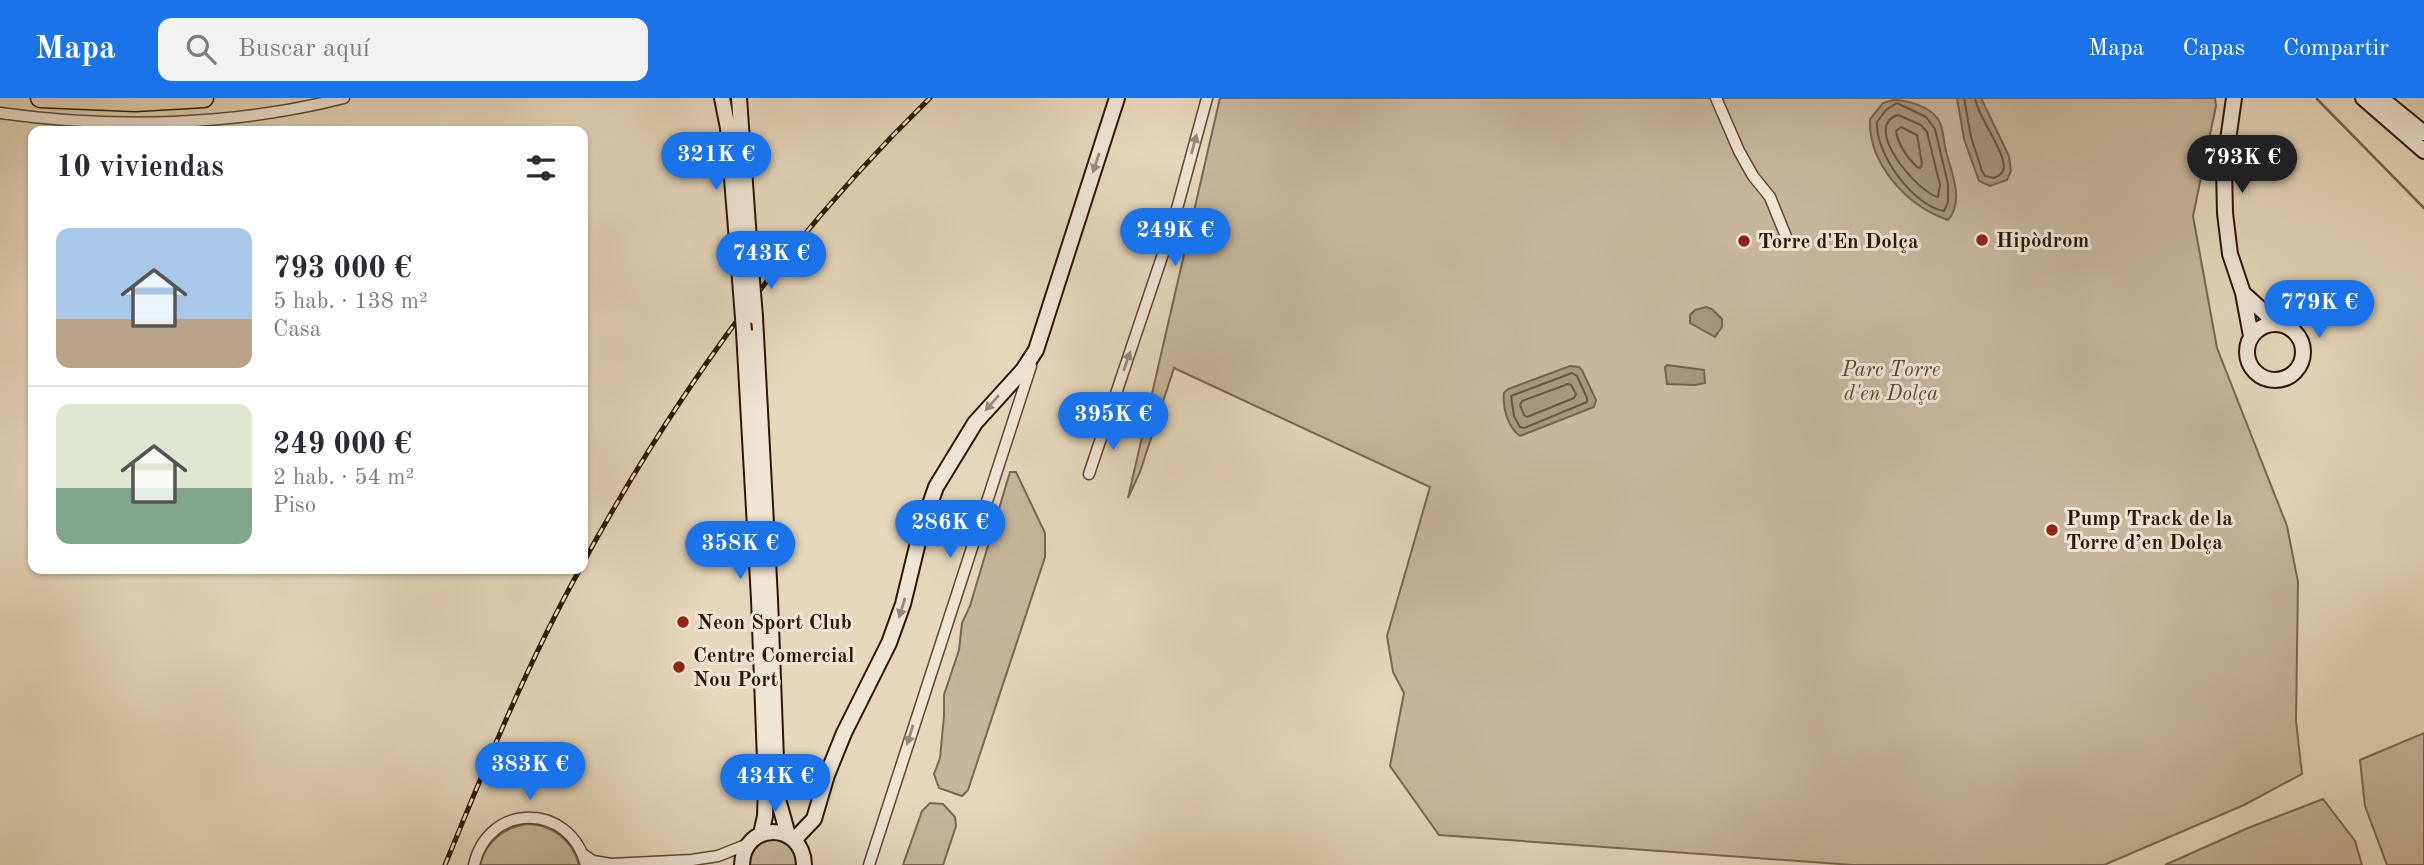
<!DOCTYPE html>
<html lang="es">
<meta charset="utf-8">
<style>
:root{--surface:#fff;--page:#f2f2f3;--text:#2b2b33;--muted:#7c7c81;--line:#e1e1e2;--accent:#1a73e8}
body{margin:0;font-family:"Old Standard TT",serif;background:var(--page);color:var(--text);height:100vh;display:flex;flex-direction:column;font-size:26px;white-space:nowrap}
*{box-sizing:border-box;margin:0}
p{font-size:23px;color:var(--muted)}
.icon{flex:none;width:38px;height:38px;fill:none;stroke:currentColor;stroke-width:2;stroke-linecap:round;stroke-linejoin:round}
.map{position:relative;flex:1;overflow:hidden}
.panel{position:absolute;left:28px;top:28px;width:560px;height:448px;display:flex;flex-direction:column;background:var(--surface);border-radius:14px;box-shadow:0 2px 5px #0004}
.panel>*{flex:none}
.price{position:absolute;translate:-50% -60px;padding:0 16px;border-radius:24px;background:var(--accent);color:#fff;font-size:23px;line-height:46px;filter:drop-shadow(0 2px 4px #0008)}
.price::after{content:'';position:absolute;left:50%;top:42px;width:21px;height:16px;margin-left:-10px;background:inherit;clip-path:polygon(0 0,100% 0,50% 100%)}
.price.current{background:#222;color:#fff}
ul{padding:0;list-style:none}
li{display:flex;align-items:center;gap:21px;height:175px;padding:0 28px}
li+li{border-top:2px solid var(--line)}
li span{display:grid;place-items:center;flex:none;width:196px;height:140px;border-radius:14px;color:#555}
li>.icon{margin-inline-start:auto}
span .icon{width:84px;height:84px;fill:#fffc;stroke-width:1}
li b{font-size:30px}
h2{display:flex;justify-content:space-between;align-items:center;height:84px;padding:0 28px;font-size:30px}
header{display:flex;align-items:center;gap:42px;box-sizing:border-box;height:98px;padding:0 35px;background:var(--accent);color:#fff}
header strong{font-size:33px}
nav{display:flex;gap:38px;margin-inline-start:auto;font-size:24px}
.search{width:490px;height:63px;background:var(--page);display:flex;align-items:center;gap:18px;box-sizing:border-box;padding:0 24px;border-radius:14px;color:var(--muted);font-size:26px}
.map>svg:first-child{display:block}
.green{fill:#c7b69c;stroke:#7a6651;stroke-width:2}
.water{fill:#a7967d;stroke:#77634d;stroke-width:2}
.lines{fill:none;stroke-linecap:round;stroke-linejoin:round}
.shore{stroke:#6a5642;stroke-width:2}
.stream{stroke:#77634d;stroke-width:2.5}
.street-casing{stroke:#5c4733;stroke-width:13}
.secondary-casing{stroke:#2e1706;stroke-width:18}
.highway-casing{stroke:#2e1706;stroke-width:21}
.street{stroke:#efe5d3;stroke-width:10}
.secondary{stroke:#efe5d3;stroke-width:14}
.highway{stroke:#e6d7bb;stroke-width:18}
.rail-casing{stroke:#2e1706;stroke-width:5}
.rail{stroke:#efe5d3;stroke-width:2.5;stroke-dasharray:8;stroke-linecap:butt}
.secondary-bridge-casing{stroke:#2e1706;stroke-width:18;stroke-linecap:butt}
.secondary-bridge{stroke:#efe5d3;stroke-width:14}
.oneway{fill:#988877}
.poi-dot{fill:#8f2418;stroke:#efe5d3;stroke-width:2.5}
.labels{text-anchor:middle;stroke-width:6;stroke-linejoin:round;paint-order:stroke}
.poi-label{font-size:21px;font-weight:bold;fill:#2e1706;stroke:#efe5d3;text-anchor:start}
.park-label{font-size:21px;font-style:italic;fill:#5c4733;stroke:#efe5d3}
</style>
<header>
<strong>Mapa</strong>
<div class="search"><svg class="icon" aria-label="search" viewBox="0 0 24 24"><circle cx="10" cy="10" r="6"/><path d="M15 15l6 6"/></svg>Buscar aquí</div>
<nav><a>Mapa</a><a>Capas</a><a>Compartir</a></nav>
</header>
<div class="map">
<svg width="2424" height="767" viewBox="0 0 2424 767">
<rect width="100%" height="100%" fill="#e6d7bb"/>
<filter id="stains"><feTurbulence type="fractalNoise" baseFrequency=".00286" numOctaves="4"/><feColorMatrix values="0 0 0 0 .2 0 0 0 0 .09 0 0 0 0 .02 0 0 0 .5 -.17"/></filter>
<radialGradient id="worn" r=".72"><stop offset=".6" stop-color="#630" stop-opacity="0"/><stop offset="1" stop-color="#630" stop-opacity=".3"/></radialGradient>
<path class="green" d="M1220,0H2215L2216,8L2193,118L2217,250L2287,428L2298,484L2296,623L2302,676L2244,707L2104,767H1853L1439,737L1390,668L1404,595L1393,574L1387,538L1430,389L1174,270L1140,374L1128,400Z
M1010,374H1016L1045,435V459L968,692L962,698L939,690L934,676L940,660L944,618V597L959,552L962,525L970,508Z
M2424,635V767H2387L2365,708L2360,662Z
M2323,701L2355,743L2362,767H2165L2248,730Z
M930,705L943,706L955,719L956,728L943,767H903L922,713Z
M528,726C553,727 572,742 579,767H480C486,743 504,729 528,726Z
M771,741C788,743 794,750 797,767H748C752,752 756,746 771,741Z"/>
<path class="water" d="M1957,0H1981L2009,58L2011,73L2007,82L1990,88L1979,83L1964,41Z
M1893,2C1907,2 1929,8 1938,21C1944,30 1943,42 1946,53C1951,74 1965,103 1948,122C1907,108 1868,66 1870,21L1883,5Z
M1706,209L1712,211L1722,221V229L1715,239L1690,225V217L1695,212Z
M1667,267L1704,272L1705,285L1695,287L1667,286L1665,269Z
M1570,268L1579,269L1582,272L1596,302L1594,309L1520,338C1508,330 1502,309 1504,295L1508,291Z"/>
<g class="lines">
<path class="shore" d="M1964,0L1971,39L1982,73L1985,78L1994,80C1998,78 2001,77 2003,73C2009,58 1977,18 1975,0
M1897,5L1926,19L1935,31L1948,86V104L1944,113C1912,107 1875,55 1877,24L1886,12Z
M1898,17L1921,27L1927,34L1940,87L1938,99C1917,94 1861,28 1898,17Z
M1901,29L1917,37L1922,66L1920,70L1917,69C1907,59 1898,47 1896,33Z
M1572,275L1577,278L1587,300V304L1524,330L1520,329L1514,318L1511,298Z
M1568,286L1571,287L1576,296L1574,300L1527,319L1524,317L1520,307L1522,303Z"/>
<path class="stream" d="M2317,1L2424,110"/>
<g class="street-casing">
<path id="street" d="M1716,0L1739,53L1753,78L1770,99L1787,141
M0,15C113,31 233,28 344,0
M1089,376L1172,129L1207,0
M583,756L593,763L611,766L692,762L718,758L748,746
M474,767C488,704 570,704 586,767
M869,767L1031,268"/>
</g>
<g class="secondary-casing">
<path id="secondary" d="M722,0L728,30L740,181
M739,0L751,170
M2234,0L2224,70L2225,115L2230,156L2243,195L2251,238
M2363,0L2424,53
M2381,0L2424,35
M2243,195L2276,225
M755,219L770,501L777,688L778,701L788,737
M2247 254a28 28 0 1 1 56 0a28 28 0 1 1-56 0Z
M744,233L759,501L766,689L765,718L761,736
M794,742L814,721L827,677L844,635L889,545L903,506L921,432L936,389L975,325L1023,272L1036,252L1117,0
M742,767C743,723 803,723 804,767"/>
</g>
<g class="highway-casing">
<path id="highway" d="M40,0L135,4L204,0"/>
</g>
<use href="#street" class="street"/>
<use href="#secondary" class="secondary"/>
<use href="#highway" class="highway"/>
<g class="rail-casing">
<path id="rail" d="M583,465C676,295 791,136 930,0
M445,767C486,667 527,566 580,471"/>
</g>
<use href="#rail" class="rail"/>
<g class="secondary-bridge-casing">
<path id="secondary-bridge" d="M751,170L755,219
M740,181L744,233"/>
</g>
<use href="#secondary-bridge" class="secondary-bridge"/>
</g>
<defs><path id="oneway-solid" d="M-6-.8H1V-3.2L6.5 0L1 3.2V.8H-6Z" transform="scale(1.75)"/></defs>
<g class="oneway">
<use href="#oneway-solid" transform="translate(1194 46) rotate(-75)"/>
<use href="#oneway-solid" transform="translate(1096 65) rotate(108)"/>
<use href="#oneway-solid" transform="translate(1127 263) rotate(-71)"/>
<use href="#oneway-solid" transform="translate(992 305) rotate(131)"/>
<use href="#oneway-solid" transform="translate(902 510) rotate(107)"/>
<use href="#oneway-solid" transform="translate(910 637) rotate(107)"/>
</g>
<g class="poi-dot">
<circle cx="1982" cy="142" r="7"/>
<circle cx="1744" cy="143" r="7"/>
<circle cx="2052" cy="432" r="7"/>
<circle cx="683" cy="524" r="7"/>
<circle cx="679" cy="569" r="7"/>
</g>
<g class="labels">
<g class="poi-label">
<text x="1996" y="149">Hipòdrom</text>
<text x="1758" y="150">Torre d'En Dolça</text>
<text x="2066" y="427">Pump Track de la<tspan x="2066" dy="24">Torre d’en Dolça</tspan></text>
<text x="697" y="531">Neon Sport Club</text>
<text x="693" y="564">Centre Comercial<tspan x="693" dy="24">Nou Port</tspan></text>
</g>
<g class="park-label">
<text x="1891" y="278">Parc Torre<tspan x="1891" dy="24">d'en Dolça</tspan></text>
</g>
</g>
<rect width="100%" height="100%" filter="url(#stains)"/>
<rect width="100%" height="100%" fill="url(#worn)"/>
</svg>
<b class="price" style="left:716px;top:94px">321K €</b>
<b class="price current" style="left:2242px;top:97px">793K €</b>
<b class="price" style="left:1175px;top:170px">249K €</b>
<b class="price" style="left:771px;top:193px">743K €</b>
<b class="price" style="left:2319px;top:242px">779K €</b>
<b class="price" style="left:1113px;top:354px">395K €</b>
<b class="price" style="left:950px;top:462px">286K €</b>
<b class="price" style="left:740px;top:483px">358K €</b>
<b class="price" style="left:530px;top:704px">383K €</b>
<b class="price" style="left:775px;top:716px">434K €</b>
<section class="panel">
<h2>10 viviendas<svg class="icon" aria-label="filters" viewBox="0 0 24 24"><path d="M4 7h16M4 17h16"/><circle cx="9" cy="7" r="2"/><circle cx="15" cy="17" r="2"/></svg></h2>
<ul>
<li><span style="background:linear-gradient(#a9c7e8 65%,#b9a48a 0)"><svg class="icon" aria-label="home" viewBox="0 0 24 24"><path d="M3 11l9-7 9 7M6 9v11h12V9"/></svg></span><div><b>793 000 €</b><p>5 hab. · 138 m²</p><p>Casa</p></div></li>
<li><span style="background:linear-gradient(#dfe7d0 60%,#7fa58c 0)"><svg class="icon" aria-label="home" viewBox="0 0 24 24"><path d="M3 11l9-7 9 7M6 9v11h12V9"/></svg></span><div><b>249 000 €</b><p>2 hab. · 54 m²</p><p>Piso</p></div></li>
</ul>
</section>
</div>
